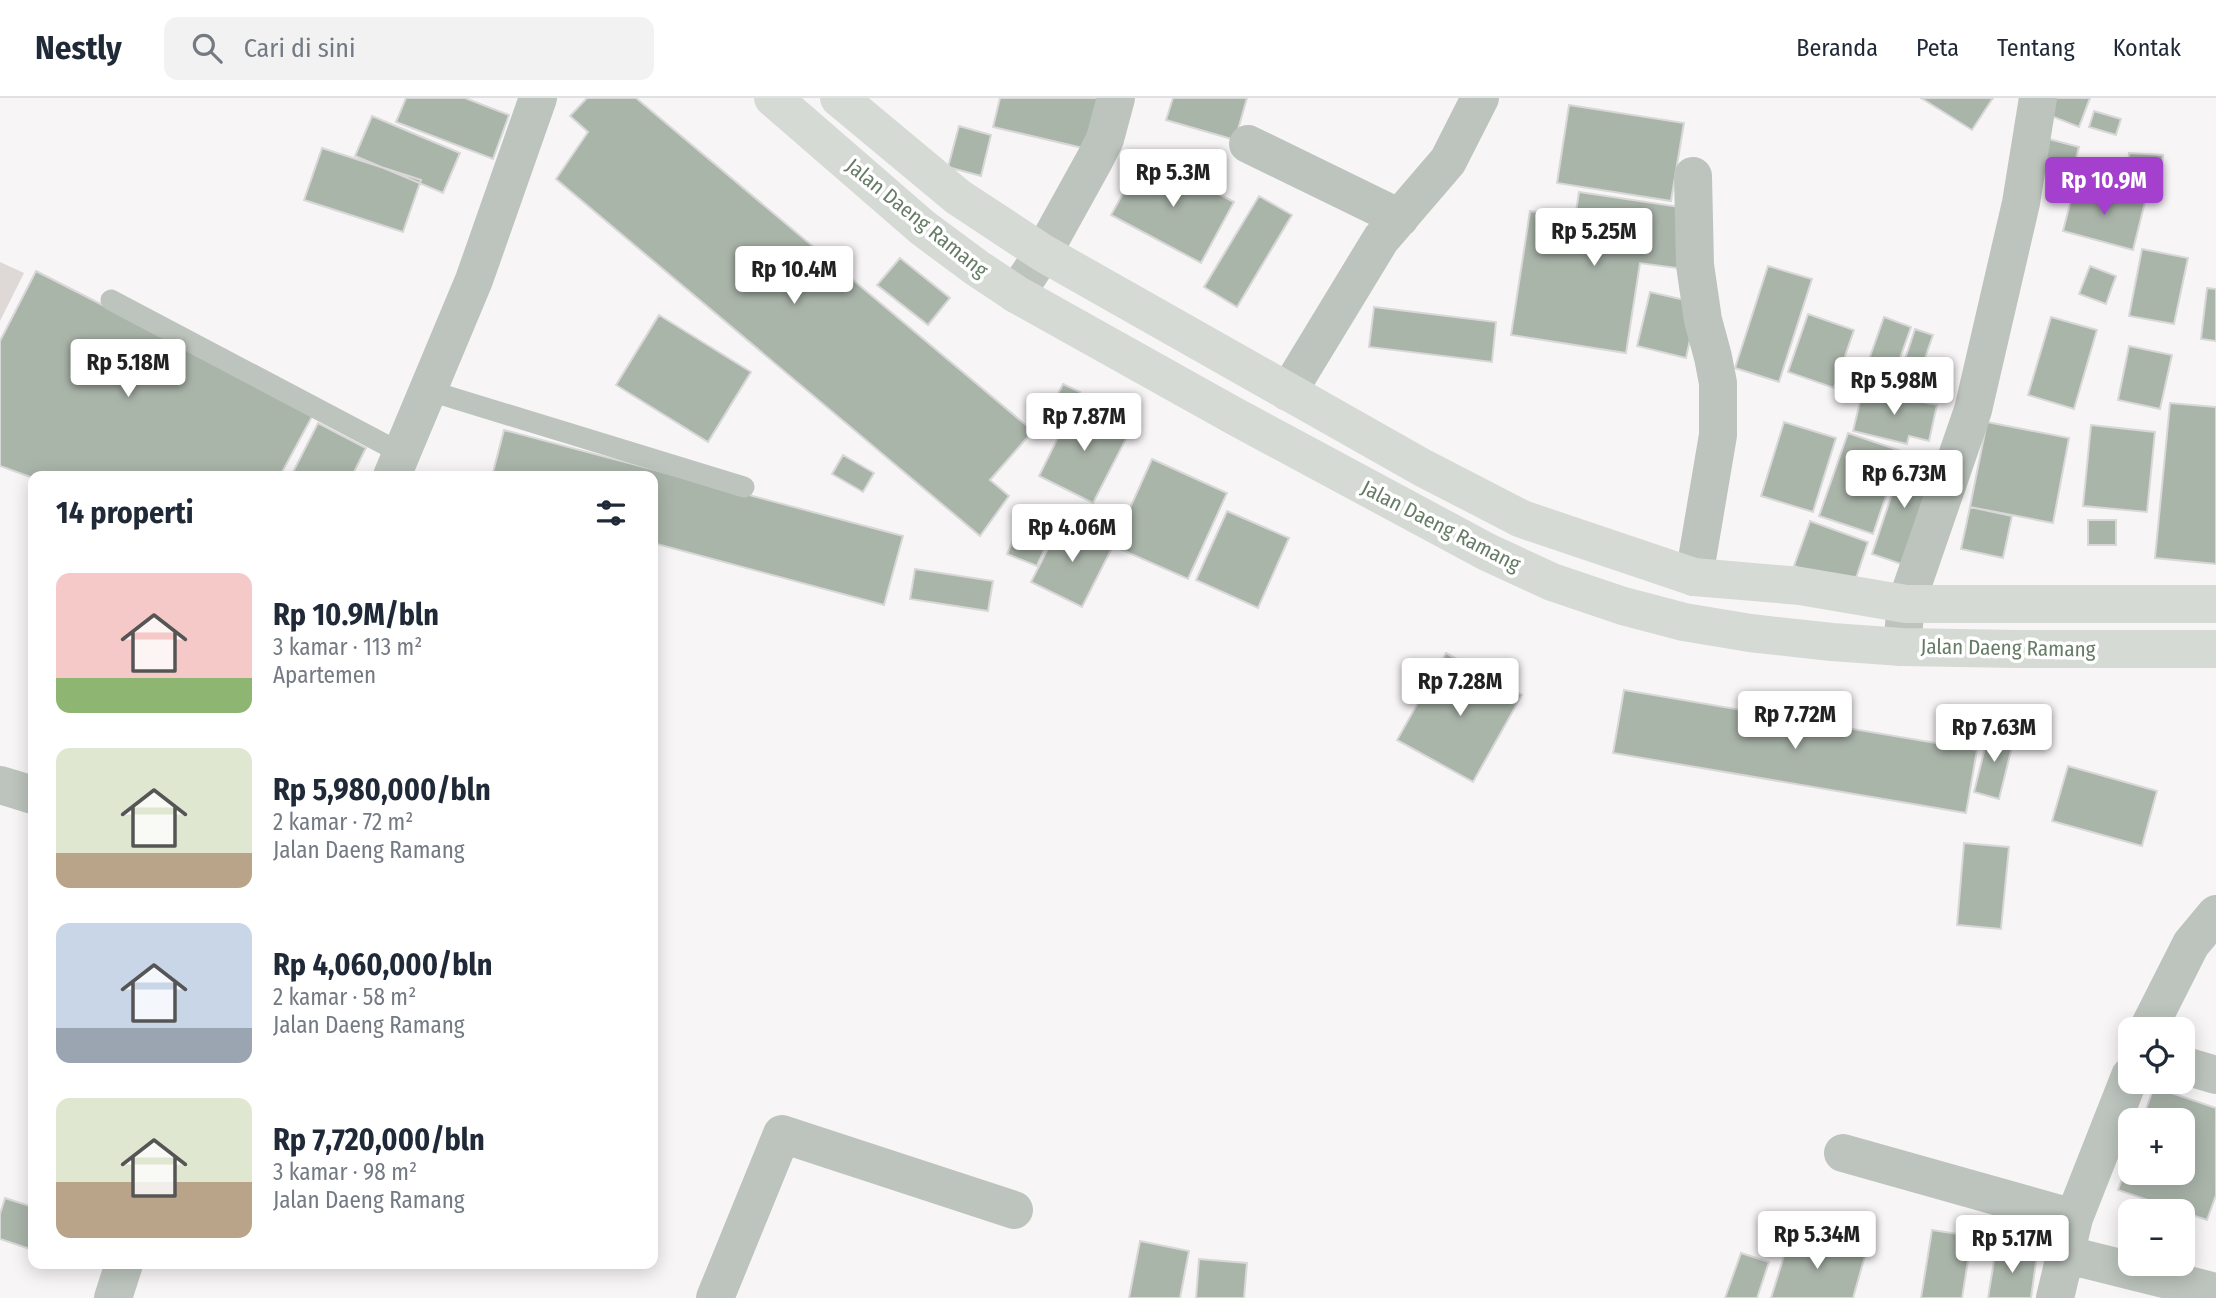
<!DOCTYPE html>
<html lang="id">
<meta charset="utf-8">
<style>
:root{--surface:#fff;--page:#f2f2f3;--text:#1f2937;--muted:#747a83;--line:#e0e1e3;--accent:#a43fce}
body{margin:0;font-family:"Fira Sans Condensed",sans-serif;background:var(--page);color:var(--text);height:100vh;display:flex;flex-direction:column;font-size:26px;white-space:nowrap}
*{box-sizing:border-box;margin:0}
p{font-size:23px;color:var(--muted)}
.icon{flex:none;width:38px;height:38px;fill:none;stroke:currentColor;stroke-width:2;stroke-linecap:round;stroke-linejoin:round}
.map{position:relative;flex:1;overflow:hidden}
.details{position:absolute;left:28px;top:373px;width:630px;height:798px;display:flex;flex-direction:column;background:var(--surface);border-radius:14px;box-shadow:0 4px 18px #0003}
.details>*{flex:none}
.buttons{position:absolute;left:2118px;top:919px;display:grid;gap:14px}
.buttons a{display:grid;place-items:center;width:77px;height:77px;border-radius:14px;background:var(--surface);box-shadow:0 4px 18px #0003;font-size:35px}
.price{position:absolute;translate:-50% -60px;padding:0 16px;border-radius:7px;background:#fff;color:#222;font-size:23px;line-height:46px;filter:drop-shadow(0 2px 4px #0008)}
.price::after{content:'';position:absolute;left:50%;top:42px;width:21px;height:16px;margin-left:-10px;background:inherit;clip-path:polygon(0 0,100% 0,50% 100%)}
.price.current{background:var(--accent);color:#fff}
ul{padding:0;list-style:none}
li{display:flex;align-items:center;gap:21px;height:175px;padding:0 28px}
li span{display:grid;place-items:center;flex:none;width:196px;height:140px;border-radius:14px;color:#555}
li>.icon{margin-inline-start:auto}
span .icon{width:84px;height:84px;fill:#fffc;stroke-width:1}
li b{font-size:30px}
h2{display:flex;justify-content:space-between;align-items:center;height:84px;padding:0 28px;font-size:30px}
header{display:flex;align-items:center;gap:42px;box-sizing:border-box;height:98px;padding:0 35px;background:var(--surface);border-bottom:2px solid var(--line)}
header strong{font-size:33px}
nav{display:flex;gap:38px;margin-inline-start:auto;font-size:24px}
.search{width:490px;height:63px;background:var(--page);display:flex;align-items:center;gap:18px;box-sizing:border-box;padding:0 24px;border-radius:14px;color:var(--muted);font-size:26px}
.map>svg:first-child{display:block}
.green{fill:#ded8d7}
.building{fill:#aab5aa;stroke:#d9d8d9;stroke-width:2}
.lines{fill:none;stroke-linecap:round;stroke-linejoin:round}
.service{stroke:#bdc4bd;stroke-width:21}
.minor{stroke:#bdc4bd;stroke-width:38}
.secondary{stroke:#d5dad4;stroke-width:38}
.labels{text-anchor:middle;stroke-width:7;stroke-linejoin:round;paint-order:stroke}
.street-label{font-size:21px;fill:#677c66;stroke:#fff}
</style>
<header>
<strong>Nestly</strong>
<div class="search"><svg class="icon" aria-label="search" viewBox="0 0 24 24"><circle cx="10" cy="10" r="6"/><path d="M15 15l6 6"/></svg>Cari di sini</div>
<nav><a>Beranda</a><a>Peta</a><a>Tentang</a><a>Kontak</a></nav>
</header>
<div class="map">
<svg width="2216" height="1200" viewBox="0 0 2216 1200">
<rect width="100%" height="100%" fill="#f8f5f7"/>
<path class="green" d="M0,164L24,175L0,223Z"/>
<path class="building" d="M406,0H465L509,17L493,61L396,24Z
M587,0H636L1033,333L990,382L1009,398L980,438L556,81L588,34L570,18Z
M1000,0H1099L1087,51L993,29Z
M1173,0H1247L1235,42L1166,22Z
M1921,0H1993L1972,32Z
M2046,0H2090L2079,29L2041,14Z
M1569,7L1684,25L1671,103L1557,85Z
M2094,13L2121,21L2116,37L2089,29Z
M372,18L460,55L443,95L355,58Z
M959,28L991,37L981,78L948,69Z
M2049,41L2079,49L2071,79L2041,71Z
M322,50L421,82L403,134L304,102Z
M2129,55L2163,57L2161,86L2127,84Z
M1145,56L1234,104L1201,165L1111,117Z
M2075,86L2145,104L2133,152L2063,133Z
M1579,94L1693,111L1684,171L1640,165L1626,255L1511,237L1530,113L1575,120Z
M1259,98L1292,117L1237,209L1204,189Z
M2142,151L2188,160L2174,226L2129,218Z
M900,160L950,200L928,227L877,187Z
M1768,168L1812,181L1779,284L1735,270Z
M2090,168L2116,178L2106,206L2079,196Z
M36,173L314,315L280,378H33V380L0,368V243Z
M2207,190L2216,191V243L2201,241Z
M1650,194L1698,205L1686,260L1637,248Z
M1374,209L1496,224L1492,264L1369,249Z
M1808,216L1854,232L1834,290L1788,274Z
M659,217L751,274L708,344L616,287Z
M1884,219L1911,229L1893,280L1866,270Z
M2051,219L2097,232L2074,311L2028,297Z
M1915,231L1933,237L1913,295L1896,289Z
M2129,248L2172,257L2160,311L2118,302Z
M1063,286L1080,294L1060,333L1043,325Z
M1863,291L1937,307L1929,343L1909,338L1907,346L1853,333Z
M1075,305L1130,333L1093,405L1039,378Z
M2170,305L2216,309V466L2155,460Z
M1784,324L1836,340L1813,414L1761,398Z
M1987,324L2069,340L2053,425L1970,409Z
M318,325L366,350L352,378H291Z
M2091,327L2155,334L2147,414L2083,408Z
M504,332L903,438L884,507L653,445V378H492Z
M1848,335L1901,353L1873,436L1819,418Z
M843,357L874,375L863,394L832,376Z
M1905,357L1937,367L1904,467L1872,456Z
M1152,361L1227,395L1188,481L1113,448Z
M1028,408L1058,421L1037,468L1007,456Z
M1970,409L2012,418L2003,460L1961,451Z
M1227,413L1289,440L1258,510L1196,482Z
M2088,422H2116V447H2088Z
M1062,423L1113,448L1082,509L1031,484Z
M1810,423L1868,444L1853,489L1794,468Z
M915,471L993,483L988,513L910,501Z
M1446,555L1522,597L1473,684L1397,642Z
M1624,592L1977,652L1966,715L1613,655Z
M1990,630L2015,637L1999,701L1974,694Z
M2068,668L2157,693L2142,748L2052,723Z
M1964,745L2009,749L2001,831L1957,827Z
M2154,989L2216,1010V1097L2207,1122L2118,1092L2130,1058V1074H2182V1022H2142Z
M5,1100L33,1109V1152L0,1141V1116Z
M1932,1132L1972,1138L1962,1200H1921Z
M1791,1135L1865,1158L1853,1200H1771Z
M1140,1143L1189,1153L1180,1200H1129Z
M1996,1150L2037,1157L2031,1200H1988Z
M1741,1155L1769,1164L1757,1200H1725Z
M1199,1161L1247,1165L1244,1200H1196Z"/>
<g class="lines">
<path class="service" d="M111,202L401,355
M427,292L744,389"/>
<path class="minor" d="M1248,46L1400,120
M1693,78L1695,167L1703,222L1713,259L1718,285V337L1694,479
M1016,196L1043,155L1095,61L1105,41L1116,0
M1288,294L1381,141L1448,63L1480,0
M392,378L474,182L538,0
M1902,549L1906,506L1973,312L2021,105L2038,0
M0,687L33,697
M2148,931L2191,846L2216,816
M2182,967L2216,977
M1843,1055L2074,1120
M2064,1156L2216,1194
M113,1200L124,1166
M715,1200L782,1036L1014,1112
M2055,1200L2074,1120L2130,978"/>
<path class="secondary" d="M773,0L923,130L977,170L1016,196L1236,319L1487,454L1552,484L1623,508L1684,524L1750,535L1832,544L1902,549L2017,551H2216
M839,0L958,99L1043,155L1423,370L1522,421L1694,479L1800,488L1906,506H2216"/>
</g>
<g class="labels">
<g class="street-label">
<text transform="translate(917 120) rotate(39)" y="7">Jalan Daeng Ramang</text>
<text transform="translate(1441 428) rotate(27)" y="7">Jalan Daeng Ramang</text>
<text transform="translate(2008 550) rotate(1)" y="7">Jalan Daeng Ramang</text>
</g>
</g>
</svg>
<div class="buttons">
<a><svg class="icon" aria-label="locate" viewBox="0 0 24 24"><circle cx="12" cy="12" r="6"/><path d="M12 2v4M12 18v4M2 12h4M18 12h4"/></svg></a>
<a>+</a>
<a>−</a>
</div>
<b class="price" style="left:1173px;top:111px">Rp 5.3M</b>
<b class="price current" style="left:2104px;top:119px">Rp 10.9M</b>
<b class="price" style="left:1594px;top:170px">Rp 5.25M</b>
<b class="price" style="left:794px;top:208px">Rp 10.4M</b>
<b class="price" style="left:128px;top:301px">Rp 5.18M</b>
<b class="price" style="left:1894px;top:319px">Rp 5.98M</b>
<b class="price" style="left:1084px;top:355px">Rp 7.87M</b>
<b class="price" style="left:1904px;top:412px">Rp 6.73M</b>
<b class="price" style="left:1072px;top:466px">Rp 4.06M</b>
<b class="price" style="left:1460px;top:620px">Rp 7.28M</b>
<b class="price" style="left:1795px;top:653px">Rp 7.72M</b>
<b class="price" style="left:1994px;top:666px">Rp 7.63M</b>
<b class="price" style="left:1817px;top:1173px">Rp 5.34M</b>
<b class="price" style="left:2012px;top:1177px">Rp 5.17M</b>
<section class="details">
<h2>14 properti<svg class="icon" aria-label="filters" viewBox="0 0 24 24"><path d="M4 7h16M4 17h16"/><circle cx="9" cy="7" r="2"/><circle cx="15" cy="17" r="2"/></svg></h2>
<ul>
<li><span style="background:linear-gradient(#f6c9c9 75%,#8fb573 0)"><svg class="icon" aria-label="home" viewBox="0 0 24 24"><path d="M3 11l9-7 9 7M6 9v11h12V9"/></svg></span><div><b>Rp 10.9M/bln</b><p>3 kamar · 113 m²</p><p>Apartemen</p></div></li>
<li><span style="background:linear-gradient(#dfe7d0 75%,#b9a48a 0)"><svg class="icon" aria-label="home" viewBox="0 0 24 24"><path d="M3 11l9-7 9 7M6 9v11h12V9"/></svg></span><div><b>Rp 5,980,000/bln</b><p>2 kamar · 72 m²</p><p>Jalan Daeng Ramang</p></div></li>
<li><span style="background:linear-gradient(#c9d6e8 75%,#9aa5b1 0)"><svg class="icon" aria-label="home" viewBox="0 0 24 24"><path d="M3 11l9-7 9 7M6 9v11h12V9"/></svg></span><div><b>Rp 4,060,000/bln</b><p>2 kamar · 58 m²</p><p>Jalan Daeng Ramang</p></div></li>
<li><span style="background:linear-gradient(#dfe7d0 60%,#b9a48a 0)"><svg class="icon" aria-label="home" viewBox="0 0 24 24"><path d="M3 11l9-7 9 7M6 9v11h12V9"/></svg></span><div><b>Rp 7,720,000/bln</b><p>3 kamar · 98 m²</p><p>Jalan Daeng Ramang</p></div></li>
</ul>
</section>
</div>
